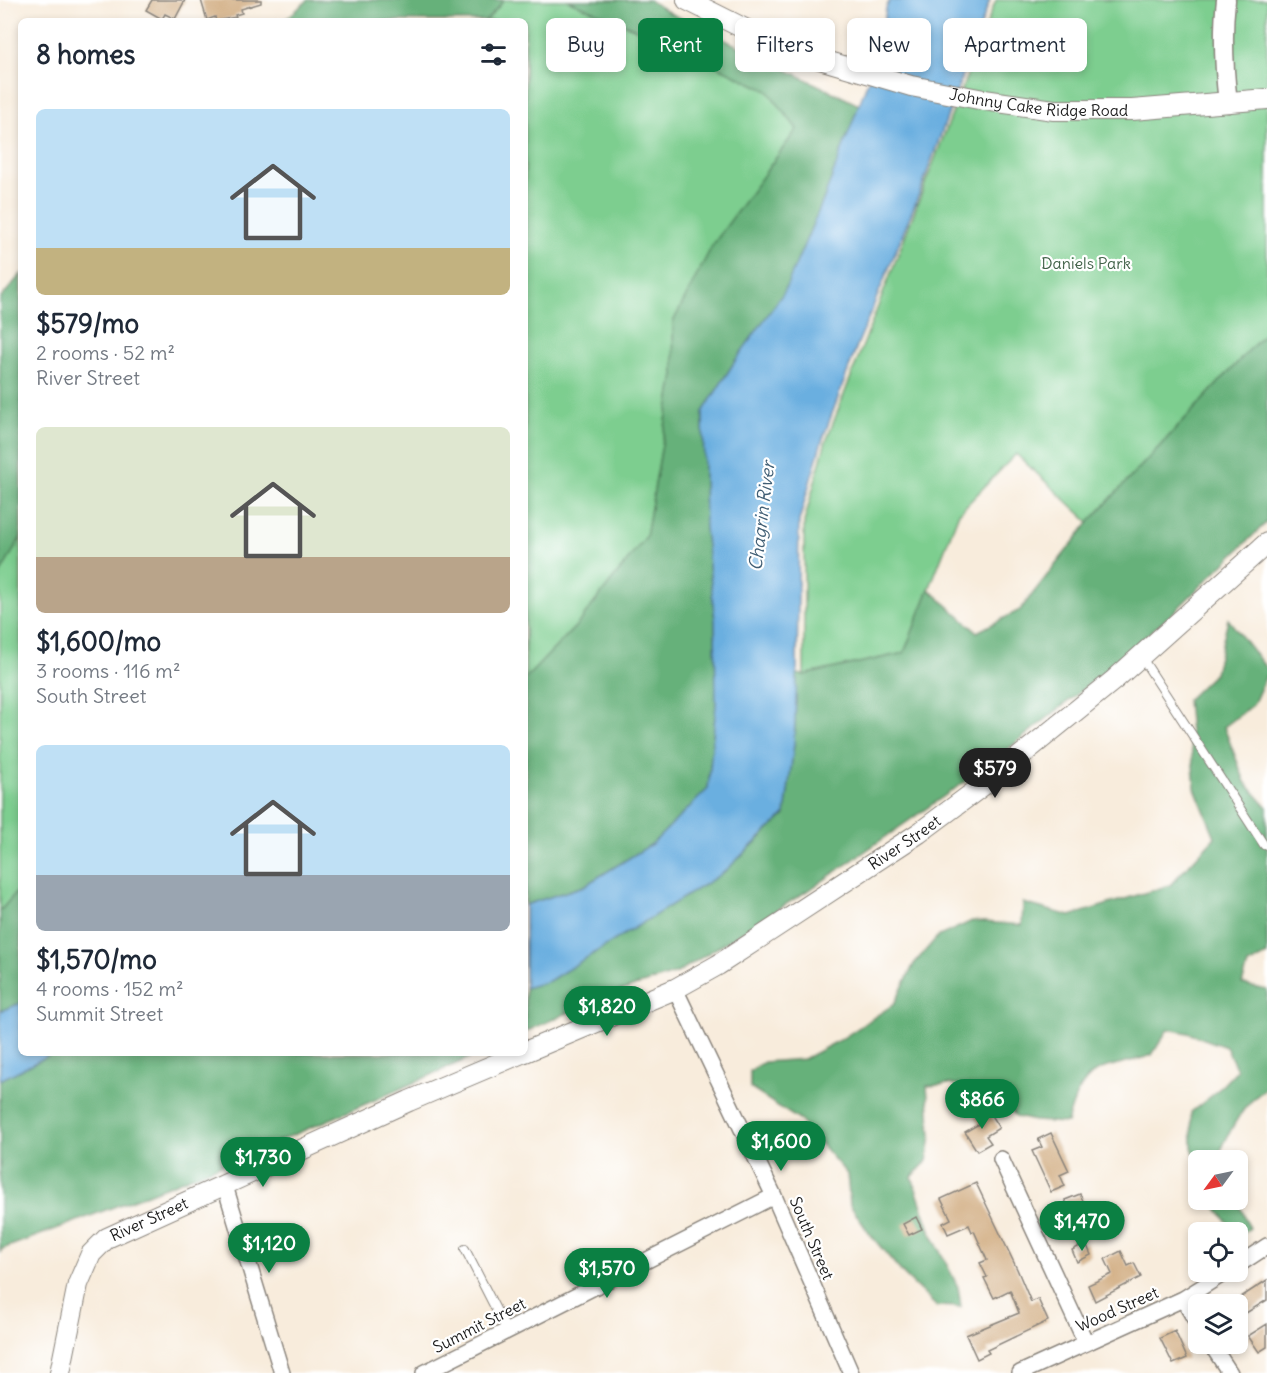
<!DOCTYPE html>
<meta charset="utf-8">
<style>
:root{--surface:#fff;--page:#f2f2f3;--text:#1f2937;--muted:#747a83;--accent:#0b8043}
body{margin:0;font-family:Delius,sans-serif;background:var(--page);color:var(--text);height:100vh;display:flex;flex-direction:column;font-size:22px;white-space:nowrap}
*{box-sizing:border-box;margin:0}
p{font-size:20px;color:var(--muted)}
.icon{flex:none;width:33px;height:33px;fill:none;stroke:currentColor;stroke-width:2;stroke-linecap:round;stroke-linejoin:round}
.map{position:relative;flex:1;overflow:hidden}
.side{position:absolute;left:18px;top:18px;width:510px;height:1038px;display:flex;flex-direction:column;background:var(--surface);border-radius:9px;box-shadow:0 3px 9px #0003}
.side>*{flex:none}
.top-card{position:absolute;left:546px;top:18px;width:570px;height:54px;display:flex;gap:12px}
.needle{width:39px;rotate:237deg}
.tools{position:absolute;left:1188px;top:1150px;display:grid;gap:12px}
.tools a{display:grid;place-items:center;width:60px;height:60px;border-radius:9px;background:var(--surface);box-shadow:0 3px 9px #0003;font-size:30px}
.price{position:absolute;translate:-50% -51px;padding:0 14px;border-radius:21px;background:var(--accent);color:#fff;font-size:20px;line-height:39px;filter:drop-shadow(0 2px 3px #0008)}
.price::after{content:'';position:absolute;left:50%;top:36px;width:18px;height:14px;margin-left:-9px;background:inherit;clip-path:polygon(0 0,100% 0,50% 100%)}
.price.active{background:#222;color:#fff}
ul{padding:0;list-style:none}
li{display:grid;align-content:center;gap:12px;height:318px;padding:0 18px}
li span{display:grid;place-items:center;height:186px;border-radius:9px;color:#555}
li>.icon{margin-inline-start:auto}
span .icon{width:108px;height:108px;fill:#fffc;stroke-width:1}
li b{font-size:26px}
h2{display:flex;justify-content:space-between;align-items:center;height:72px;padding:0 18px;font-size:26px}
.pill{padding:0 21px;border-radius:9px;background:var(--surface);box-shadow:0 3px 9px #0003;font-size:21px;line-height:54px}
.pill.active{background:var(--accent);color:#fff}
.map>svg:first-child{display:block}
.green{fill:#7dce8f;stroke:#4c7556;stroke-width:1.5}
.forest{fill:#66b17a;stroke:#41664b;stroke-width:1.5}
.water{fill:#6bafe0;stroke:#44667e;stroke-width:1.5}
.building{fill:#d0ab7f}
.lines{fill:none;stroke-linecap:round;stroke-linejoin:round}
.service-casing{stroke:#8a847c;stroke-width:10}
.minor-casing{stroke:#8a847c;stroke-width:18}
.tertiary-casing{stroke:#8a847c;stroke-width:21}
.secondary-casing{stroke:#8a847c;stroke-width:22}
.service{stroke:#fff;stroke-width:8}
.minor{stroke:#fff;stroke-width:15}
.tertiary{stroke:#fff;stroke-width:18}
.secondary{stroke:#fff;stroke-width:20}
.labels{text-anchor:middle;stroke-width:4.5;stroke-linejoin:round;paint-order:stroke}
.street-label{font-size:16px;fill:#1c1c1c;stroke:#fff}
.park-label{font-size:16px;fill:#43634a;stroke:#fff}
.water-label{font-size:18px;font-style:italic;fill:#405e74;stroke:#fff}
</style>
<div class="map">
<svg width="1267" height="1373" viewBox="0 0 1267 1373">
<rect width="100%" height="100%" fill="#fff"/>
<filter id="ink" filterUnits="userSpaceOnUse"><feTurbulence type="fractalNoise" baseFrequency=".0167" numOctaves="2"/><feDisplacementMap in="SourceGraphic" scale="12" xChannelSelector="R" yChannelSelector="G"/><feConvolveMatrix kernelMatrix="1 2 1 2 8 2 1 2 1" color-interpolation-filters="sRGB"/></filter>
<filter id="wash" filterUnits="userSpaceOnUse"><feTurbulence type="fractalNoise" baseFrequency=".008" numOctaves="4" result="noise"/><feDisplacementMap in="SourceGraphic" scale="24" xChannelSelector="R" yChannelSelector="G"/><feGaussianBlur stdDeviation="1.35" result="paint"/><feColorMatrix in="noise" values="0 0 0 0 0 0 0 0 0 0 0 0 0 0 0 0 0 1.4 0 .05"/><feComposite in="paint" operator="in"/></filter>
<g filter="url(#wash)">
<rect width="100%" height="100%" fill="#f8ecdc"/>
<path class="green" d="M504,0H567L665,41L768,91L798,129L769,167L673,322L674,375L646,537L577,625L525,679V21H486Z
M996,0H1267V331L1089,522L1016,454L959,513L904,653L804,675V522L825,444Z
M21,537V887L0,911V574Z"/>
<path class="forest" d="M308,0H504L486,21H284Z
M567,0H649L670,13L859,105L824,198L784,293L735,361L703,412L705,528L715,620L716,705L708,789L652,844L584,886L525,905V679L577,625L646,537L674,375L673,322L712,246L797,129L768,91L665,41Z
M21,274V537L0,574V299Z
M1267,331V522L1174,612L1075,696L983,769L818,884L677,973L607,995L525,1032V988L549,981L723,873L785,815L794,744L797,674L804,675L904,653L929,589L977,632L1020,610L1089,522Z
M1228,619L1267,669V674L1253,705L1224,727L1245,782L1267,807V955L1248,965L1242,984L1267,990V1088C1242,1104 1230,1130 1218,1157L1220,1161H1198V1164L1192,1147L1191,1112L1215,1093L1237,1070L1226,1047L1188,1033L1168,1029L1152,1055C1139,1060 1108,1065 1097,1071C1079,1082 1072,1104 1067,1123L1034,1121L1017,1117L994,1093L950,1084L927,1086L931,1136L927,1161L912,1177L931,1233L958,1287L961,1307L936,1306L904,1275L869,1233L850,1205L847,1174L801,1121L750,1088V1071L764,1062L804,1059L840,1040L894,1004L914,964L937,937L972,921L1022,925L1023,903L1070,916L1170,885L1215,837L1195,788L1187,700L1215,673Z
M21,887V1003L0,1011V911Z
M54,1053H480C323,1125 164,1190 2,1249L0,1253V1080Z
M1211,1200H1237L1250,1228L1238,1236V1233H1235Z"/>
<path class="water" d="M890,0H990L920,192L857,346L821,444L799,521L797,674L794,744L785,814L723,873L549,981L525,988V905L584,886L652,844L708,789L716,705L715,620L705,528L703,412L735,361L784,292L824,198L881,46L886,8Z
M21,1003V1053H54L0,1080V1011Z"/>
<g id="blocks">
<path class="building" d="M152,0H185L175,19L165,14L162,19L146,10Z
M201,0H261V3L241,9L242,13L235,15L236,17L216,21L215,17L207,20Z
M987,1109L999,1128L986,1136L991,1143L977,1151L965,1132L979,1124L975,1117Z
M1051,1133L1069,1171L1060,1175L1065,1186L1051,1192L1032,1151L1042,1147L1038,1139Z
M976,1183L1017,1269L1031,1302L1038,1299L1048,1321L987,1350L989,1353L977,1359L966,1335L1019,1313L1010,1290L994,1298L984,1278L987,1277L980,1263L987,1260L974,1231L972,1232L969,1225L948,1234L943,1223L951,1219L941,1199Z
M1080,1194L1087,1210L1090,1209L1095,1219L1091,1220L1096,1232L1075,1242L1068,1228L1074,1225L1071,1217H1073L1065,1200Z
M916,1217L922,1229L909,1235L903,1224Z
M1086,1243L1091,1255L1077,1262L1072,1250Z
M1121,1251L1128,1266L1134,1263L1141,1277L1095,1301L1088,1285L1112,1274L1105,1259Z
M1267,1280V1300L1238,1318V1299Z
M1267,1324V1347L1259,1352L1248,1336Z
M1175,1331L1187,1358L1173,1364L1160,1338Z"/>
</g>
</g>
<g filter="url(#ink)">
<use href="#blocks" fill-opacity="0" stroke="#8a847c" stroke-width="1.5"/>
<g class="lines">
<g class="service-casing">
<path id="service" d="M1142,658L1264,845
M465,1249L507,1331"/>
</g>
<g class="minor-casing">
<path id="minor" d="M675,989L774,1196L851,1373
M1001,1159L1086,1343
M225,1186L282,1373
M1238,1265L1267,1246
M1183,1299L1198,1324
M1211,1344L1230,1373
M424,1373L774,1196
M1020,1373L1183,1299L1226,1272"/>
</g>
<g class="tertiary-casing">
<path id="tertiary" d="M1226,0C1222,35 1224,69 1228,103"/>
</g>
<g class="secondary-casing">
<g id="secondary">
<path id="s1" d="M687,0L751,32L816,58L911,86L984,100L1054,110H1132L1267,99"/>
<path id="s2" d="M525,1052L675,989L718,965L919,833L993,778L1114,680L1267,543"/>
<path id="s3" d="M60,1373L78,1284L91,1254L107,1238L409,1101L522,1053"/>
</g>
</g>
<use href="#service" class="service"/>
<use href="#minor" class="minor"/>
<use href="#tertiary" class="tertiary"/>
<use href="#secondary" class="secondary"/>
</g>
</g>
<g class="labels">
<g class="street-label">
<text dy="6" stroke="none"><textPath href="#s1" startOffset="370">Johnny Cake Ridge Road</textPath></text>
<text dy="6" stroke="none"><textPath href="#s2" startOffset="435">River Street</textPath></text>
<text dy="6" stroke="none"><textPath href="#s3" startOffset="192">River Street</textPath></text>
<text transform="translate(812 1238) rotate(67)" y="6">South Street</text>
<text transform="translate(1117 1309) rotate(-24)" y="6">Wood Street</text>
<text transform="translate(479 1325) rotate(-27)" y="6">Summit Street</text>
</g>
<g class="park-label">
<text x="1086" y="269">Daniels Park</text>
</g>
<g class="water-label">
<text transform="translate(762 516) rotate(-83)" y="6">Chagrin River</text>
</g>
</g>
</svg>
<div class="tools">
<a><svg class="needle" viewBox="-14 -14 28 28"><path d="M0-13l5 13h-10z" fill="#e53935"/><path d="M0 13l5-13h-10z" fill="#747a83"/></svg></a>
<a><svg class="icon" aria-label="locate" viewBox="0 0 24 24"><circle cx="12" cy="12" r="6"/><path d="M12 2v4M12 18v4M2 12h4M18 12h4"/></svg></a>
<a><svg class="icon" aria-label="layers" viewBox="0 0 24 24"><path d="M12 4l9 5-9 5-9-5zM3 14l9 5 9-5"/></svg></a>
</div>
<b class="price active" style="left:995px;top:799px">$579</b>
<b class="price" style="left:607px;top:1037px">$1,820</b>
<b class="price" style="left:982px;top:1130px">$866</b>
<b class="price" style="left:781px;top:1172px">$1,600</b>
<b class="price" style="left:263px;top:1188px">$1,730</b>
<b class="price" style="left:1082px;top:1252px">$1,470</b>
<b class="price" style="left:269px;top:1274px">$1,120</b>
<b class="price" style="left:607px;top:1299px">$1,570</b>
<div class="top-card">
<a class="pill">Buy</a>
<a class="pill active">Rent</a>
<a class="pill">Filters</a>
<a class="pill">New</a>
<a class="pill">Apartment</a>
</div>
<section class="side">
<h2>8 homes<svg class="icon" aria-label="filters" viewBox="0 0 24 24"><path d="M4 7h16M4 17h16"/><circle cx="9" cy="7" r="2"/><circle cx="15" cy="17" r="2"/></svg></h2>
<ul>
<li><span style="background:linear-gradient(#bfe0f5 75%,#c2b280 0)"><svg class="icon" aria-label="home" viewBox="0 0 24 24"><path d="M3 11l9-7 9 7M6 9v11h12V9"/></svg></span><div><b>$579/mo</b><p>2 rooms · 52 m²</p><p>River Street</p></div></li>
<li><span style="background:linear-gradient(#dfe7d0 70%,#b9a48a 0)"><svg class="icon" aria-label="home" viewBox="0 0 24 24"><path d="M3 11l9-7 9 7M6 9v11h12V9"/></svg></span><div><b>$1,600/mo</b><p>3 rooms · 116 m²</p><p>South Street</p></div></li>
<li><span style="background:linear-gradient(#bfe0f5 70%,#9aa5b1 0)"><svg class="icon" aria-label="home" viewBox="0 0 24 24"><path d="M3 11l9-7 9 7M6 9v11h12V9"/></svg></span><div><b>$1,570/mo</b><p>4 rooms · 152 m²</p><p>Summit Street</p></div></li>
</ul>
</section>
</div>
